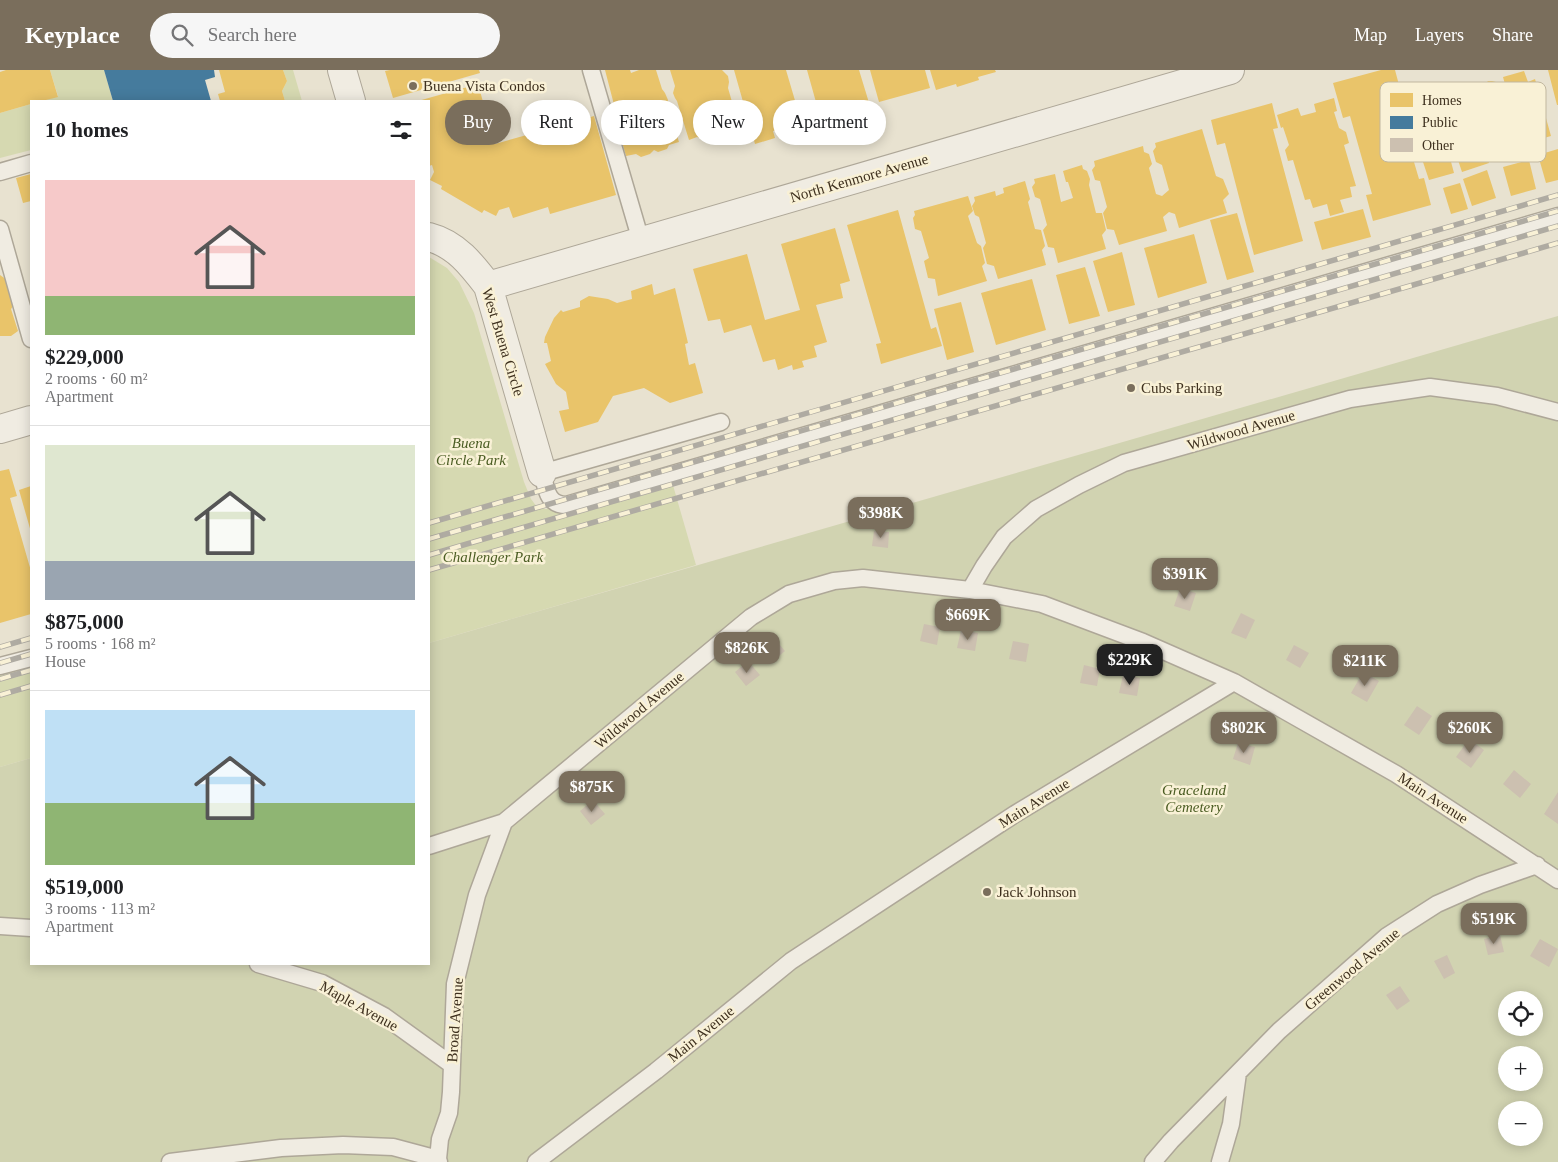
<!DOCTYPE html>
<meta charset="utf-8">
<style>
:root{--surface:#fff;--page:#f6f6f6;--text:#202124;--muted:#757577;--line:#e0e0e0;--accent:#7a6e5c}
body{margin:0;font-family:"Times New Roman",serif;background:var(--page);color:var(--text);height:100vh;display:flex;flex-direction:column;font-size:19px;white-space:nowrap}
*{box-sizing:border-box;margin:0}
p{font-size:16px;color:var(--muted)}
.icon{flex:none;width:28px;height:28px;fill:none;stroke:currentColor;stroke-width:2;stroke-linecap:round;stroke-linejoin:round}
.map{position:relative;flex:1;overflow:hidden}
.panel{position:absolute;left:30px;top:30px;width:400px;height:865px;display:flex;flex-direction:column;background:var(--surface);border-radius:0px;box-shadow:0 2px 12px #0003}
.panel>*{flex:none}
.hud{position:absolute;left:445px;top:30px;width:475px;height:45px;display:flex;gap:10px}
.fabs{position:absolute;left:1498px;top:921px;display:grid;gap:10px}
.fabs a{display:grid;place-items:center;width:45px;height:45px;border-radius:50%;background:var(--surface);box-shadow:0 2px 12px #0003;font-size:25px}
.price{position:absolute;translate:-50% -42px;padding:0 11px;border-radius:10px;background:var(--accent);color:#fff;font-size:16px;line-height:32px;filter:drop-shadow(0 1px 2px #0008)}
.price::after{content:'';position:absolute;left:50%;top:30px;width:15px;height:11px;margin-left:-8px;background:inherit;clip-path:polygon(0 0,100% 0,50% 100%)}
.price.current{background:#222;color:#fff}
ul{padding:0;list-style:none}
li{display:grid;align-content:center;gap:10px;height:265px;padding:0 15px}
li+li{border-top:1px solid var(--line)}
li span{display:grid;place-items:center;height:155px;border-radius:0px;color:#555}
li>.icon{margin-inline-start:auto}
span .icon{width:90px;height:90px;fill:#fffc;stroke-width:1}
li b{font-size:21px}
h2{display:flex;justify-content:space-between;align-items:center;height:60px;padding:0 15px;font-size:21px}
.chip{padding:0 18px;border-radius:22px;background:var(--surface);box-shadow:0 2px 12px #0003;font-size:18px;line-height:45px}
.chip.current{background:var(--accent);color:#fff}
header{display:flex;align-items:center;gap:30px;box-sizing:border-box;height:70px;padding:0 25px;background:var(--accent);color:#fff}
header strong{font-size:24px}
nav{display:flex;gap:28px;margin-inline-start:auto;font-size:18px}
.search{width:350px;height:45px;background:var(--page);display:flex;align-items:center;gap:12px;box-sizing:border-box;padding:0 18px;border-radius:28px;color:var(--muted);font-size:19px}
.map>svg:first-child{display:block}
.green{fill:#d6d9b1}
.cemetery{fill:#d1d3b1;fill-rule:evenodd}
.homes{fill:#e9c46a}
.public{fill:#457b9d}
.building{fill:#ccc0b0}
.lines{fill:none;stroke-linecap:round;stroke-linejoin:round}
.lane-casing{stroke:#aea798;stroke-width:19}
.street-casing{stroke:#aea798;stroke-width:30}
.lane{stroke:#f0ece2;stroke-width:16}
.street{stroke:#f0ece2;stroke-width:28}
.rail-casing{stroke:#afaba2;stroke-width:5.5}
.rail{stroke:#f9f1d6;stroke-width:4;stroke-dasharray:11;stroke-linecap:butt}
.poi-dot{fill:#7a6e5c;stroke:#f9f1d6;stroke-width:2}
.labels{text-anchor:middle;stroke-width:5;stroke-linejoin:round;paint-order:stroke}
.poi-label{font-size:15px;fill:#3e301e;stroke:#f9f1d6;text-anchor:start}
.street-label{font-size:15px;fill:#3e301e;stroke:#f9f1d6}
.park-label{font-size:15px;font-style:italic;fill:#4b5d23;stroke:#f9f1d6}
.key{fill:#f9f1d6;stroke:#c1b79f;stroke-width:1}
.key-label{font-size:14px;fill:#3e301e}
</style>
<header>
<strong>Keyplace</strong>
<div class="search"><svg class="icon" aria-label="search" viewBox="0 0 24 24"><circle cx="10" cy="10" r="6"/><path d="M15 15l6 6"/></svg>Search here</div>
<nav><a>Map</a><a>Layers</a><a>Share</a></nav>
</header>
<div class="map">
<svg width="1558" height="1092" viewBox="0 0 1558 1092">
<rect width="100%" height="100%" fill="#e8e2d0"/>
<path class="green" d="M50,0H104L113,31H42L58,26Z
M283,0H293L302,31H285L282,21L287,11Z
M31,34V80L0,88V43Z
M429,187L447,198L459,212L474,243L524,412L531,429L537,437L546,439L670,405L696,495L429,573Z
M31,591V688L0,697V600Z"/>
<path class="cemetery" d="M1558,246V1092H0V697L31,688V894H429V573ZM1506,930H1534V958H1506ZM1506,985H1534V1012H1506ZM1506,1040H1534V1068H1506Z"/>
<path class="homes" d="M6,0H50L58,27L42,31H31V34L0,43V2Z
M219,0H283L287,11L282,21L285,31H220L218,24L225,22Z
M390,0H479L480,3L393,28L385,1Z
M605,0H630L631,3L639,0H656L662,19L665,23L668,30L667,33L679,72L669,75L667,79L658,82L654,80L650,84L641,87L636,84L626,86L616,51L618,50Z
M670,0H722L728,6L729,12L728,18L741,63L728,67L727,64L719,65L714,62L713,67L702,69L697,67L689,70L677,31L675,28L673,23L675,16Z
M734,0H786L804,61L787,66L785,58L773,61L775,68L755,74Z
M807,0H859L870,36L821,50Z
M870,0H925L930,18L879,32Z
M930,0H995L996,2L978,7L979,10L957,17L956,14L936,20Z
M1381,0H1395L1403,30L1396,31L1419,109L1424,108L1431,135L1373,151L1366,125L1372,124L1350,46L1343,48L1333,13Z
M1548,0H1558V35H1557Z
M1524,1L1528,12L1535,9L1551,66L1498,81L1481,18L1488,11H1492L1496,12L1501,19L1506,18L1503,7Z
M478,14L495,74L594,46L616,125L550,144L548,137L513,148L509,137L499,140L496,146L484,140L482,143L441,119L442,116L430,110L434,102L432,95L429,96V31H418Z
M1452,20L1458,23L1466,20L1477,57L1476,61L1478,67L1482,69L1489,93L1462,102L1452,72L1450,65L1451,62L1446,58L1444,48L1446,43L1441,27L1445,21Z
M1334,28L1337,41L1334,42L1339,58L1346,62L1349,73L1344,75L1356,116L1350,117L1352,127L1340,130L1344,142L1330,146L1327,134L1313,138L1310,129L1305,130L1293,90L1288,91L1285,80L1289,75L1283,57L1281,58L1277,45L1298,38L1301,46L1316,42L1314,34Z
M1427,28L1432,29L1437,45L1441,47L1445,60L1442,64L1445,67L1446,73L1454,103L1429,110L1421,86L1422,79L1418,74L1407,38L1418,34L1420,30Z
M1272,33L1278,58L1273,59L1303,171L1254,185L1225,73L1217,75L1211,50Z
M1202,59L1216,106L1223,109L1229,124L1223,130L1227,143L1179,158L1175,144L1169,142L1163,147L1167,161L1119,175L1114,160L1107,159L1103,143L1107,137L1100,111L1095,110L1092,100L1095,96L1094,91L1143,76L1144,82L1149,84L1152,94L1149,98L1156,124L1162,126L1169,120L1162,95L1156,92L1153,81L1156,77L1155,73Z
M1558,79V110L1546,113L1538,85Z
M1529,90L1536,119L1511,126L1503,97Z
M1082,95L1083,99L1087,101L1090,109L1089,115L1096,143H1102L1106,160L1102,165L1106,179L1058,193L1054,178L1048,177L1043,160L1047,155L1040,129L1035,127L1032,117L1035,113L1034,109L1055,104L1061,132L1073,128L1068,112H1066L1063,101Z
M1487,100L1496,128L1472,136L1463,109Z
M31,104V131L23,133L16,108Z
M1025,111L1030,129L1028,132L1035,159L1041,160L1045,176L1042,180L1046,195L998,209L994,196L987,194L983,178L986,173L979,147L975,145L972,136L975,131L974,127L995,121L996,126L1004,123L1003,118Z
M1460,113L1468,139L1451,144L1443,118Z
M968,126L973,141L968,146L977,173L981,176L985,193L982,196L987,211L938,226L935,209L928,208L924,191L929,188L921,161L915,159L913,148L915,145L914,141Z
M1363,139L1371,167L1322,180L1314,152Z
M898,140L931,259L936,257L942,276L881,294L876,274L881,273L847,155Z
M1237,143L1254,202L1227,210L1210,150Z
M835,158L850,211L840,214L843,228L816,235L827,272L814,276L817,287L802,291L804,297L793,300L792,295L778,300L775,289L763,292L751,255L724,263L720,249L708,251L693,199L747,184L765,250L800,240L781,174Z
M1194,164L1207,213L1158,228L1144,178Z
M1122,182L1135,235L1108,242L1093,191Z
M1085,197L1100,246L1069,254L1056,205Z
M0,205L7,210L15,234L11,239L18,261L11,266H0Z
M1032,209L1046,260L996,275L981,223Z
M652,214L654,225L675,218L688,273L685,274L689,295L695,293L703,323L670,333L644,318L613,326L598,352L565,362L559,341L569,339L566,322L556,314L545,294L551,291L547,273H544L545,267L554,248L561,240L563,242L580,237V231L589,226L608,229L617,233L632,229L631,221Z
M961,232L974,282L947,290L934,239Z
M9,399L17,426L10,428L31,501V544L0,553V401Z
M31,416V462L19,420Z"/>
<path class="public" d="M104,0H214L215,7L205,10L211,31H113Z"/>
<path class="building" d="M874,461L889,462L888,478L872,476Z
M1180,518L1196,523L1190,541L1174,536Z
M1241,543L1255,550L1246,569L1231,563Z
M924,554L940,557L937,575L920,571Z
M961,560L978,563L975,581L957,578Z
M773,567L785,581L772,592L760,578Z
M1013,571L1029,574L1026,592L1009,589Z
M1294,575L1309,583L1300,598L1286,590Z
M748,591L760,605L746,616L735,602Z
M1084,595L1100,599L1097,616L1080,613Z
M1363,602L1379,611L1367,632L1351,623Z
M1123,605L1140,608L1137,626L1119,623Z
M1417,636L1432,646L1419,665L1404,655Z
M1469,669L1484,680L1471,698L1456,687Z
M1238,673L1255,677L1250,695L1233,689Z
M1514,700L1531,714L1520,728L1503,714Z
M1558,722V754L1544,744Z
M593,730L605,744L591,755L580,741Z
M1500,865L1504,882L1488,885L1484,869Z
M1540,869L1558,879L1549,897L1530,886Z
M1447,885L1455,903L1444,909L1434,891Z
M1400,916L1410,931L1397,940L1386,925Z"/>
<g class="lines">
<g class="lane-casing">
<path id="lane" d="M591,0L641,171
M0,102L31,93
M0,159L31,269
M721,352L542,403C546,418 547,435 566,435L1558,146
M970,520L1042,534L1143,572L1234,612
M0,596L31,588
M429,776L504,752L751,547L789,524L834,511L863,508L970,520L984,496L1004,467L1036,439L1079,415L1124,393L1350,329L1430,317L1497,326L1558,342
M0,856L31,858
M258,894L322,913L384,946L452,995
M170,1092L281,1078L343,1075L393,1077L438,1089
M439,1092L438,1089L440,1069L449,1043L451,1022L455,914L477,825L504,752
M536,1092L656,1001L791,891L1015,744L1234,612L1396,704L1558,810
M1153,1092L1171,1071L1279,961L1387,866L1437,834L1480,815L1537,795
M1220,1092L1231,1054L1238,1003"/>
</g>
<g class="street-casing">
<path id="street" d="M342,0L351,31
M429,167C456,174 472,195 488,216L542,403
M488,216L1230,0
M0,359L31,350"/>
</g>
<use href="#lane" class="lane"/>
<use href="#street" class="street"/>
<g class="rail-casing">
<path id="rail" d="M429,453L1558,125
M429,469L1558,141
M429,485L1558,156
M429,500L1558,173
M0,577L31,568
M0,593L31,584
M0,609L31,600
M0,625L31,616"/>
</g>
<use href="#rail" class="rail"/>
</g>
<g class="poi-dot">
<circle cx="413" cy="16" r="5"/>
<circle cx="1131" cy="318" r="5"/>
<circle cx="987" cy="822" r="5"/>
</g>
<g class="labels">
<g class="poi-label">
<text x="423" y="21">Buena Vista Condos</text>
<text x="1141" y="323">Cubs Parking</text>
<text x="997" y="827">Jack Johnson</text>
</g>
<g class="street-label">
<text transform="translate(859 108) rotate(-16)" y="5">North Kenmore Avenue</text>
<text transform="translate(503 272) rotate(73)" y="5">West Buena Circle</text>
<text transform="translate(1241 360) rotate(-16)" y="5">Wildwood Avenue</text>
<text transform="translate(639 640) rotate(-40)" y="5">Wildwood Avenue</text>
<text transform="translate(1433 728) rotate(33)" y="5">Main Avenue</text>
<text transform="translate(1034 733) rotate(-32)" y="5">Main Avenue</text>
<text transform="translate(1352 899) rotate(-40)" y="5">Greenwood Avenue</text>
<text transform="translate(359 936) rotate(29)" y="5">Maple Avenue</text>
<text transform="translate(455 950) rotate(-86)" y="5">Broad Avenue</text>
<text transform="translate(701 964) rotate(-39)" y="5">Main Avenue</text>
</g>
<g class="park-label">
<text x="471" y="378">Buena<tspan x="471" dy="17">Circle Park</tspan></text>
<text x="493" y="492">Challenger Park</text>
<text x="1194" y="725">Graceland<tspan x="1194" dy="17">Cemetery</tspan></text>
</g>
</g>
<rect x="1380" y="12" width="166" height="80" rx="8" class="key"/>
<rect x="1390" y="23" width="23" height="14" fill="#e9c46a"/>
<rect x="1390" y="46" width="23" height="13" fill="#457b9d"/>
<rect x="1390" y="68" width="23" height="14" fill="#ccc0b0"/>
<g class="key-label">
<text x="1422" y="35">Homes</text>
<text x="1422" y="57">Public</text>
<text x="1422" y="80">Other</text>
</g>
</svg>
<div class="fabs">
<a><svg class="icon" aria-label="locate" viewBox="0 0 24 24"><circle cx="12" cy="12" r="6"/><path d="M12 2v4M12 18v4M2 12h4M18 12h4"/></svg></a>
<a>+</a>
<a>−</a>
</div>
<b class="price" style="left:881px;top:469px">$398K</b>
<b class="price" style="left:1185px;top:530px">$391K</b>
<b class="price" style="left:968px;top:571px">$669K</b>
<b class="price" style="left:747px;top:604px">$826K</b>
<b class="price current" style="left:1130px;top:616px">$229K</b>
<b class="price" style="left:1365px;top:617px">$211K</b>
<b class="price" style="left:1244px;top:684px">$802K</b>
<b class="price" style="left:1470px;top:684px">$260K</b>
<b class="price" style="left:592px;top:743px">$875K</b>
<b class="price" style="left:1494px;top:875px">$519K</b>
<div class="hud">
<a class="chip current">Buy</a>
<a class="chip">Rent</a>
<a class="chip">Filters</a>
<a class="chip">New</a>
<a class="chip">Apartment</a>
</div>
<section class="panel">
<h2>10 homes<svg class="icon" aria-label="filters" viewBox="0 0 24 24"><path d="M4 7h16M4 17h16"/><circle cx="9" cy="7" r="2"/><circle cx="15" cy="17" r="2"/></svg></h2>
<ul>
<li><span style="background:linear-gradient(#f6c9c9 75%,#8fb573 0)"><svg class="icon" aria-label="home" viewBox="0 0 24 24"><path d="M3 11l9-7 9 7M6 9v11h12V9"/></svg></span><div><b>$229,000</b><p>2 rooms · 60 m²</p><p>Apartment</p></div></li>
<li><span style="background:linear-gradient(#dfe7d0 75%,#9aa5b1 0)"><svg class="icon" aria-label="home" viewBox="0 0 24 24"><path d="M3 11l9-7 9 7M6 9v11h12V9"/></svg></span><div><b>$875,000</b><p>5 rooms · 168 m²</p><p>House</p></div></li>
<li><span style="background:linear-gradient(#bfe0f5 60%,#8fb573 0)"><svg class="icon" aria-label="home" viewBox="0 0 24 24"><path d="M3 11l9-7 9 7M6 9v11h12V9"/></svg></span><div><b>$519,000</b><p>3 rooms · 113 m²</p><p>Apartment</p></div></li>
</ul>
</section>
</div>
